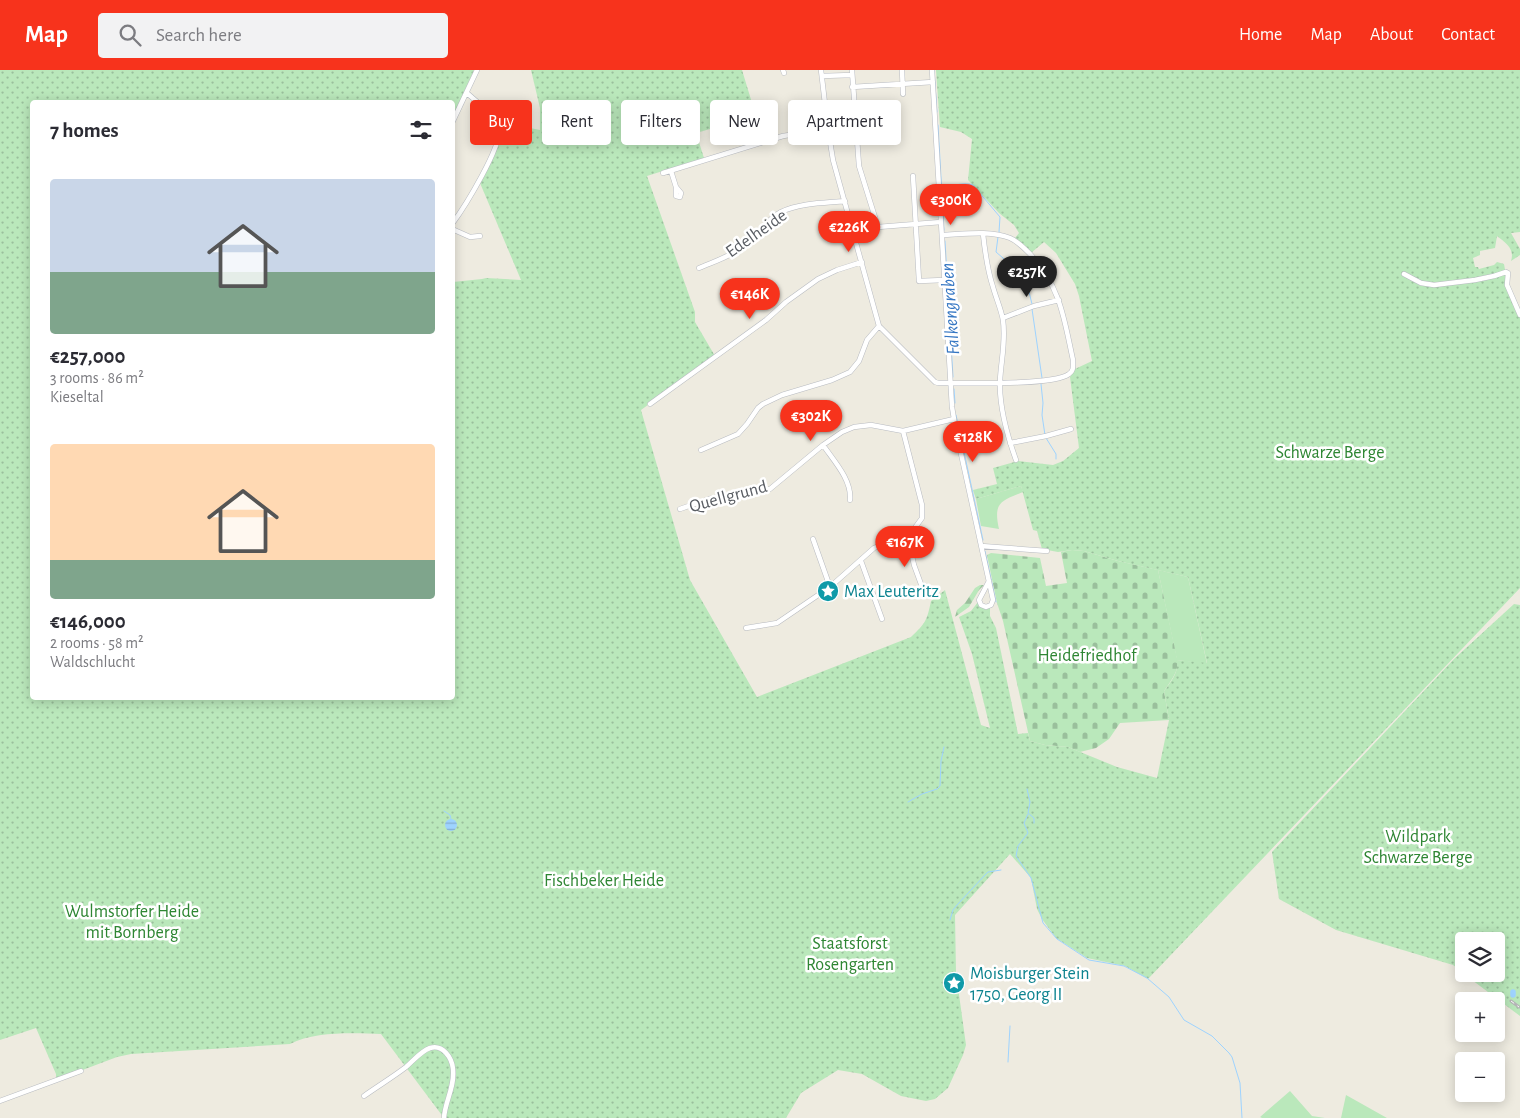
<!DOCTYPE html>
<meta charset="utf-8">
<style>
:root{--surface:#fff;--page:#f2f2f3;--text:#2b2b33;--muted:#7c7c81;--accent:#f7331c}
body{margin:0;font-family:"Alegreya Sans",sans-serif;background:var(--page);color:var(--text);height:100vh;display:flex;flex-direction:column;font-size:19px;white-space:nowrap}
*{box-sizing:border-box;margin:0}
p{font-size:16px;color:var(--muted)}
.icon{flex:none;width:28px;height:28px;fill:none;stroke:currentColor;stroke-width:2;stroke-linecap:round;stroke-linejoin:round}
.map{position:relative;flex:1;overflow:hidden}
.sheet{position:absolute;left:30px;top:30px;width:425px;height:600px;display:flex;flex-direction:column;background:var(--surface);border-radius:5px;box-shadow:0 2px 12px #0003}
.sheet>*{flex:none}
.hud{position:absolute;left:470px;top:30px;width:475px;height:45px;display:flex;gap:10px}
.controls{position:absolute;left:1455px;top:862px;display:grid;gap:10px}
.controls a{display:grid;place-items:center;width:50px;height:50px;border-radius:5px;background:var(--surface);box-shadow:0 2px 12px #0003;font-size:25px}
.price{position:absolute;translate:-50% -42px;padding:0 11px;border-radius:18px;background:var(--accent);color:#fff;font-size:16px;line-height:32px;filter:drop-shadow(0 1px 2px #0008)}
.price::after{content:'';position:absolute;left:50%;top:30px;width:15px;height:11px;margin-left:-8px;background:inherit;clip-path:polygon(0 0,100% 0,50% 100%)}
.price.selected{background:#222;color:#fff}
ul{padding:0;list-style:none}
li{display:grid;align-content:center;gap:10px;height:265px;padding:0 20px}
li span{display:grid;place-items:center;height:155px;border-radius:5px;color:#555}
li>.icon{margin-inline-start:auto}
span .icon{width:90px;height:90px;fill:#fffc;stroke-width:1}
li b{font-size:21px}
h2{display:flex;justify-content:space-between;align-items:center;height:60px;padding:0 20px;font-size:21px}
.pill{padding:0 18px;border-radius:5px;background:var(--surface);box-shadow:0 2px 12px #0003;font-size:18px;line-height:45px}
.pill.selected{background:var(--accent);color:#fff}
header{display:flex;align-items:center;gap:30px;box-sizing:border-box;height:70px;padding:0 25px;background:var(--accent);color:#fff}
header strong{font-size:24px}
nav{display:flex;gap:28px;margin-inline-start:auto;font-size:18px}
.search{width:350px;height:45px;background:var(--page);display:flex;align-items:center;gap:12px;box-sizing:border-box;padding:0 18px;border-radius:5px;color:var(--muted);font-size:19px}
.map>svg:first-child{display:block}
.green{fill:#bae8bb}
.forest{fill:url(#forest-firs)}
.cemetery{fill:url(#cemetery-stones)}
.park{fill:url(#park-dots)}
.water{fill:url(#water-rules)}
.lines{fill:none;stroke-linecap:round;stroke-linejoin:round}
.stream{stroke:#9ed3ff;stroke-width:1}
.river{stroke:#9ed3ff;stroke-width:5.5}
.minor-casing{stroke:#b8bbc1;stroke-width:5.5}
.minor{stroke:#fff;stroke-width:4.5}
.rail-casing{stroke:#b4b5b6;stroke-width:3}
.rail{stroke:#fff;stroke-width:1;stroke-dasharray:4;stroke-linecap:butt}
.labels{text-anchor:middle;stroke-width:5;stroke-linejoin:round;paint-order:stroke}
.street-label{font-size:18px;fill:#595d63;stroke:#fff}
.park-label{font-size:18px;fill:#2e8633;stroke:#fff}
.culture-label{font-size:18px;fill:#0d838f;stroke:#fff;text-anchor:start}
.water-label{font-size:19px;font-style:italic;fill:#3677c3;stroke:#fff}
</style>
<header>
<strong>Map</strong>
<div class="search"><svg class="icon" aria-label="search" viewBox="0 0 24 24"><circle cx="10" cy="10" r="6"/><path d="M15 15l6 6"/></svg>Search here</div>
<nav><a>Home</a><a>Map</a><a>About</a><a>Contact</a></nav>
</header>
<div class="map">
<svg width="1520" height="1048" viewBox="0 0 1520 1048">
<defs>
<pattern id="forest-firs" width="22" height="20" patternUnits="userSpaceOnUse" patternTransform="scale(1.25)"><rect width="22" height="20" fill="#bae8bb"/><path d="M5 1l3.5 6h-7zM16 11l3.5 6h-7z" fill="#9abf9c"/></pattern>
<pattern id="cemetery-stones" width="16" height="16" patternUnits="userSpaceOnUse" patternTransform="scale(1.25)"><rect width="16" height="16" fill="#bae8bb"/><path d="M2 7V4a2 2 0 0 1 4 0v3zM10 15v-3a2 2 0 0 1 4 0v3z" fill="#9abf9c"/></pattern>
<pattern id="park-dots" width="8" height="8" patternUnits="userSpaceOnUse" patternTransform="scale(1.25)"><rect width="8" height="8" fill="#bae8bb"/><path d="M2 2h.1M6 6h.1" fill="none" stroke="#9abf9c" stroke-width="1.8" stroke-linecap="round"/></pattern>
<pattern id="water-rules" width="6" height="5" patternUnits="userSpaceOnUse" patternTransform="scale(1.25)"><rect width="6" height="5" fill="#9ed3ff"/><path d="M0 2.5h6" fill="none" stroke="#84aed2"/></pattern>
</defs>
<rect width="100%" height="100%" fill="#eeebe0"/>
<path class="green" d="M1021,416L1023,422C1001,431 993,432 999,459L981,456L976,429Z
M1158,500L1188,507L1207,594L1177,590Z
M1290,1021L1312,1046L1325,1048H1262L1260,1047Z
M1346,1025L1387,1048H1341Z"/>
<path class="forest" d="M980,515H984L979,520L969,537L955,547L957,540L965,533L975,518Z"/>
<path class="cemetery" d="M1072,480L1084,481L1118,491L1158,500L1178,593C1177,604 1170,612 1164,621L1169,650L1120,653L1109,669L1096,678L1080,682L1068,677L1045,675L1030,671L1003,551L997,533L987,485L991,483L1040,488L1046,516L1067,513L1061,482Z"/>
<path class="park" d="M0,0H474L453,48L452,32H32V628H452L453,212L482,209L486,208L521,210L480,113L501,59L520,56L540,60V38L531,0H742L756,46L696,63L704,88L647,106L695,242V252L715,286L641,340L690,510L757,627L911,567C926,553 927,550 931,531L945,520L981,655L990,658L972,584L959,547L971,541L978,532L986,539L990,538V546L996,558L1018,664L1028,663L1030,671L1045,675L1068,677L1117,697L1157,708L1169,650L1164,621C1171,612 1179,602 1177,590L1207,593L1188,507L1118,491L1084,481L1072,480L1058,482L1042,479L1037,461L1033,460L1021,416L976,429L973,420L997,414L993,398L1018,391L1053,395L1063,391L1079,378L1070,307L1075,299L1092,291L1079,226L1075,214L1056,183L1044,172L1031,183L1015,168L1019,163L1014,155L999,143L968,110L972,69L961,62L940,57L936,0H1520V162L1511,163L1520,179V185L1511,191C1515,179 1506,173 1497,166L1495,178L1480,181V185L1473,188L1475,197H1478L1479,199L1494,195L1497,192L1504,194L1507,211L1520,245V518L1148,909L1125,896L1087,888L1056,868L1042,849L1037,839L1031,808L1010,784L955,845L956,903L966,975L963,985L948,1018L935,1029L926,1031L901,1026L862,1004L838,1000L801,1023L786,1048H444L381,964C354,963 315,961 290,974L131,984L117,987L56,1010V1004L36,958L0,970Z
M1514,534L1520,535V946L1464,904H1496V871H1464V903L1453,895L1336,860L1279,829L1272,782L1454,589Z"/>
<path class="water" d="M445 755a6 6 0 1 1 12 0a6 6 0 1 1-12 0Z"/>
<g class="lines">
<path class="stream" d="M934,0L937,42
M938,55L944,160
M945,116C954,116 965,112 973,115L1000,147L999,162
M998,167L996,182L1003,188L1028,218L1032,234
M945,171L953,307
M1032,239L1042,308
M1041,314L1043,333L1042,345L1045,365
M954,319L955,333
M956,345L983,470
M1046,368L1056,384V389
M985,481L996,532
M1027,719L1030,732L1028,743L1034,748V753
M908,732L922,724L937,719L940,716L941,691L944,677
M444,741L450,745L451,749
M1028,744L1024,753L1028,763L1018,776L1016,786L1031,808L1043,853L1057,869L1089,890L1124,896L1147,908L1169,927L1184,950L1212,966L1229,983L1232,987L1240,1013L1242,1048
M950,850L953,840L957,835L985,805L988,802L1001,800
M1008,992L1010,956"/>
<path class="river" d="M1513,922V925"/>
<g class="minor-casing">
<path id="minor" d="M783,0L784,3
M821,0L828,59L833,90L879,256L935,312L938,313C962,313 1054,316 1069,304C1074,301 1073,296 1073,290C1064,249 1061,218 1031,185C1025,179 1019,172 1010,168C990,160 964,164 942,165
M852,0L859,96L878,157
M902,0L903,24
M932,0L952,337L956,361L993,530L991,535L986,537L981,535L979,530L989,511
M822,6L852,5
M852,17L933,12
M452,53L477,0
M671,101L676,117L681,123L680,127L676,126V117
M663,103L783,66L828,59
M913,106L919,211L944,210
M452,154C464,138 504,74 499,56C496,45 475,31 467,23
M452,159L470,167L480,166
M853,161L878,157L941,152
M983,164C985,182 987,199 993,217C996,228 1001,239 1003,250C1006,272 1001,290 1000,311C999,338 1007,365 1016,390
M699,198C713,192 729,187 741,178C756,168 764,151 781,142C800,133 824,133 845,131
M1404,204L1421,213L1434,215L1475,210L1494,206L1506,202L1508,203L1507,215L1520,245
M1003,248L1034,236L1059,230
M650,334L766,250L786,232L818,209L837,200L862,192
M1010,373L1046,366L1071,359
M823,375C834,391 852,410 850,430
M701,380L738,364L747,354L758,338L763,334L782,325L832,310L850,302L859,291L867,270L879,256
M680,439L709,429L731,424L758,422L770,419L823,375L842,362L854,357L871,355L903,361L954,349
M907,464L914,495L925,525
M813,469L830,517
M981,476L1047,481
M861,491L882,549
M746,558L777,553L830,517L874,478L907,464L914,459L922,448V435L903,361
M364,1026C378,1016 393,1007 406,997C413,991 421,981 430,978C443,974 452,988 453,999C455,1017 445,1031 444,1048
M0,1031L81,1001"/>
</g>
<use href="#minor" class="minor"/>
<g class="rail-casing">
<path id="rail" d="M1511,931L1519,937"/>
</g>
<use href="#rail" class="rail"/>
</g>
<defs>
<g id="sight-disc" transform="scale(1.125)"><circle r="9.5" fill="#0f9aa8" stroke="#fff"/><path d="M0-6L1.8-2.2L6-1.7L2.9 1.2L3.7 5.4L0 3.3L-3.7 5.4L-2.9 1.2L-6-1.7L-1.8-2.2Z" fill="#fff"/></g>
</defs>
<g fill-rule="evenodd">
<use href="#sight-disc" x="828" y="521"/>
<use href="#sight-disc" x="954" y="913"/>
</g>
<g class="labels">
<g class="street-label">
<text transform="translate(756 163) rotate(-35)" y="6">Edelheide</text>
<text transform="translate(728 426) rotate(-15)" y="6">Quellgrund</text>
</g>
<g class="park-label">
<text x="1330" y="388">Schwarze Berge</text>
<text x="1087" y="591">Heidefriedhof</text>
<text x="1418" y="772">Wildpark<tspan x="1418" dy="21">Schwarze Berge</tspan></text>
<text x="604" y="816">Fischbeker Heide</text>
<text x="132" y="847">Wulmstorfer Heide<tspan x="132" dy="21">mit Bornberg</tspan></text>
<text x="850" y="879">Staatsforst<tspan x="850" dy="21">Rosengarten</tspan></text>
</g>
<g class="culture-label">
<text x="844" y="527">Max Leuteritz</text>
<text x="970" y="909">Moisburger Stein<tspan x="970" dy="21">1750, Georg II</tspan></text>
</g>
<g class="water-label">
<text transform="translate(949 239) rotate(-94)" y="7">Falkengraben</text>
</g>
</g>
</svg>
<div class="controls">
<a><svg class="icon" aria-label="layers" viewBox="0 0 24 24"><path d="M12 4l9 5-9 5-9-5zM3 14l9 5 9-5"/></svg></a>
<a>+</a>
<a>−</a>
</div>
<b class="price" style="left:951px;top:156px">€300K</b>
<b class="price" style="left:849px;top:183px">€226K</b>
<b class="price selected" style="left:1027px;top:228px">€257K</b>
<b class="price" style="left:750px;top:250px">€146K</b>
<b class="price" style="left:811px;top:372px">€302K</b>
<b class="price" style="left:973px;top:393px">€128K</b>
<b class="price" style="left:905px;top:498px">€167K</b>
<div class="hud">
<a class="pill selected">Buy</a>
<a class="pill">Rent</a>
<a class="pill">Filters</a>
<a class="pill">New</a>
<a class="pill">Apartment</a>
</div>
<section class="sheet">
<h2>7 homes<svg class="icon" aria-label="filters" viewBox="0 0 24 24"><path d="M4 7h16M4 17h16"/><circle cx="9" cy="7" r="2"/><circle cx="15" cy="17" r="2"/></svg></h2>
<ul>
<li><span style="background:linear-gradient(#c9d6e8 60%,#7fa58c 0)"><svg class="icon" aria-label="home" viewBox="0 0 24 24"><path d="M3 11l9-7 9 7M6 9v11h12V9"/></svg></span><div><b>€257,000</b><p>3 rooms · 86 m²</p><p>Kieseltal</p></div></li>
<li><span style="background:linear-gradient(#ffd9b3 75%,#7fa58c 0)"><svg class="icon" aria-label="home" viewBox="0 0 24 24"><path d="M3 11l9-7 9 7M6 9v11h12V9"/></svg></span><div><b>€146,000</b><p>2 rooms · 58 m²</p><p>Waldschlucht</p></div></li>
</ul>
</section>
</div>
